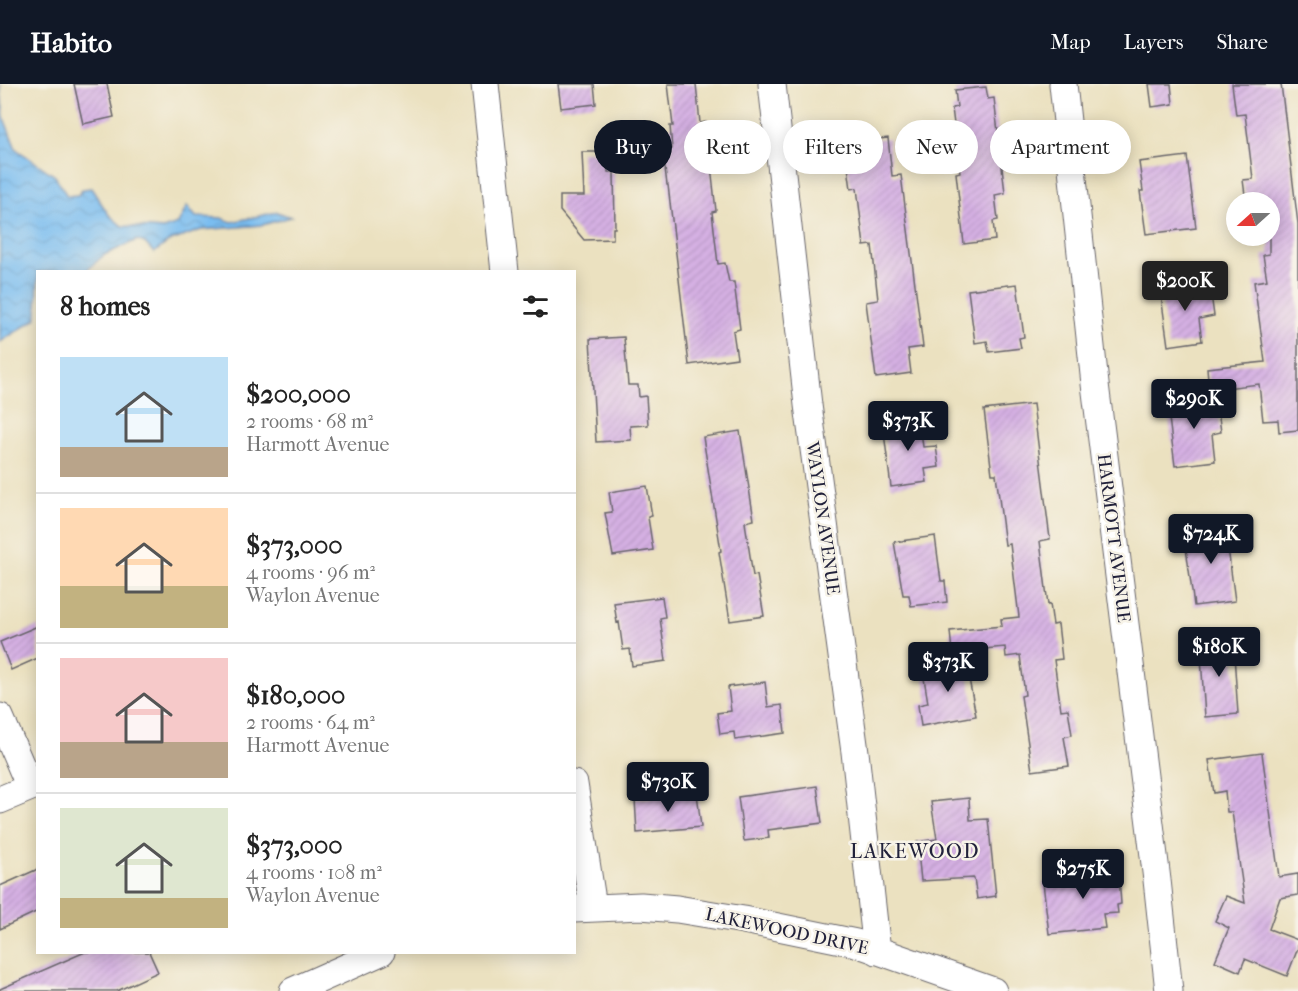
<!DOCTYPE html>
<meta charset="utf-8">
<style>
:root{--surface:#fff;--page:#f6f6f6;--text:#222;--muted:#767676;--line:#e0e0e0;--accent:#111827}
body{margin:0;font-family:"IM FELL French Canon",serif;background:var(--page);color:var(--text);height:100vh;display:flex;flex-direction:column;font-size:22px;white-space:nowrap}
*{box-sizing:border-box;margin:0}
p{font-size:20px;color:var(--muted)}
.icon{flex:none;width:33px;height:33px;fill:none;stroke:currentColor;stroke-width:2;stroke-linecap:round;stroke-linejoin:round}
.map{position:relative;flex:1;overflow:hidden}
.side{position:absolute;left:36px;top:186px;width:540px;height:684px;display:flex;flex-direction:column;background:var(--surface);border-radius:0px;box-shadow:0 3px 15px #0003}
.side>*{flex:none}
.guide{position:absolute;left:594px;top:36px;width:570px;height:54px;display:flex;gap:12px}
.needle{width:39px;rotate:249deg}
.fabs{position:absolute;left:1226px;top:108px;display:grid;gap:12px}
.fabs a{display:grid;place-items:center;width:54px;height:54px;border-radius:50%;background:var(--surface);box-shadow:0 3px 15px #0003;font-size:30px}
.price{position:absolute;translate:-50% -51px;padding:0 14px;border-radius:6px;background:var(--accent);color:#fff;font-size:20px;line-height:39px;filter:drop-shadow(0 2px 3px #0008)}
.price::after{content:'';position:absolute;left:50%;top:36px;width:18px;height:14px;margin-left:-9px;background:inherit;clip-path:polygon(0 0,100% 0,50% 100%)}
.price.selected{background:#222;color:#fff}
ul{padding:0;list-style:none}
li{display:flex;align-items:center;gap:18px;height:150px;padding:0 24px}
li+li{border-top:2px solid var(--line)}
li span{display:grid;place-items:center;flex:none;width:168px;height:120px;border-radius:0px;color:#555}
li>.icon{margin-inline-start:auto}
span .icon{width:72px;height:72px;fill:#fffc;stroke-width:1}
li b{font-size:26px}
h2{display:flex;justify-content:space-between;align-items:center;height:72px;padding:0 24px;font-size:26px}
.chip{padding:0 21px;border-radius:27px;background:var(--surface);box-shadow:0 3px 15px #0003;font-size:21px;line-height:54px}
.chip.selected{background:var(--accent);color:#fff}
header{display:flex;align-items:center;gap:36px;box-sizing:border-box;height:84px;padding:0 30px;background:var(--accent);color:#fff}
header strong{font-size:28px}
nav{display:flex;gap:33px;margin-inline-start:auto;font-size:21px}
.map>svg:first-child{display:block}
.water{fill:url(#water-waves);stroke:#4e7096;stroke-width:1.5}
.building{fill:url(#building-hatch)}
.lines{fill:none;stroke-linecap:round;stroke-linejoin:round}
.minor-casing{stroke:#68656a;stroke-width:29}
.minor{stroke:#fff;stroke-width:27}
.labels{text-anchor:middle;stroke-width:5;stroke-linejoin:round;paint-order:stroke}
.street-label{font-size:18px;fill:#22223b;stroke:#f7f3e8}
.neighbourhood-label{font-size:20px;letter-spacing:1.5px;fill:#22223b;stroke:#f7f3e8}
</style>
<header>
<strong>Habito</strong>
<nav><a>Map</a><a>Layers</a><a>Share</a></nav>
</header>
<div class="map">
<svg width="1298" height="907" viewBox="0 0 1298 907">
<defs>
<pattern id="water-waves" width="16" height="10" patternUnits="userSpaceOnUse" patternTransform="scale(1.5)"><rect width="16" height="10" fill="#7abdf0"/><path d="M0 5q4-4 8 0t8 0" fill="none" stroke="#69a2cf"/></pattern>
<pattern id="building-hatch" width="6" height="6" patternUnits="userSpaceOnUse" patternTransform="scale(1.5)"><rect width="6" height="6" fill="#d5b0e3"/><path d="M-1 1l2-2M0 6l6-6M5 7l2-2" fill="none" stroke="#b797c4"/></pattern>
</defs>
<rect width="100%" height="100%" fill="#f7f3e8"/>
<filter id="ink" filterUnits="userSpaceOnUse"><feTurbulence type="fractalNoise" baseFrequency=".0167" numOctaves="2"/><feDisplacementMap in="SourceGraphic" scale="12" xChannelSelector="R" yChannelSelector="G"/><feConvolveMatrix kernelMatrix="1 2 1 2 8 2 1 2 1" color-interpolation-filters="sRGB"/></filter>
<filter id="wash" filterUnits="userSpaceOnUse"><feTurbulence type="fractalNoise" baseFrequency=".008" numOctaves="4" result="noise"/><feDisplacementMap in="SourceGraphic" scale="24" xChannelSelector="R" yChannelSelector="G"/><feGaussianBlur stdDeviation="1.35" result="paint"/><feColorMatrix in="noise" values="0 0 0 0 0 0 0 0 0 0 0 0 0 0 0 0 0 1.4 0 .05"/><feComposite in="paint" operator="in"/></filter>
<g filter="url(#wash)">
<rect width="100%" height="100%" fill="#ebe1c0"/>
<path class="water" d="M0,0L4,34L16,65L55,92L67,112L78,111L83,105L91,104L109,131L122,142L163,145L178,140L187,122L196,133L221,134L232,138L277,128L291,133L262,141L201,146L168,158L154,169L145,159L137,156L104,171L86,187L38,188L37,234L0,258Z"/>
<g id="blocks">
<path class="building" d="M74,0H107L114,33L83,40Z
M558,0H594L596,20L561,24Z
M668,0H696L700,39L706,38L716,127L712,128L718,180L725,179L729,198H734L740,245L733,247L737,274L689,281L668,101H667L663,67L672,65L670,42H673Z
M1149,0H1171L1173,20L1152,23Z
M1232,0H1281L1298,140V346L1279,348L1278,336L1263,337L1259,300L1209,306L1207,284L1265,278L1254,198L1267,196L1263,171L1269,170V118H1246L1243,96L1253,95L1245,30L1236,31Z
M986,3L988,15L994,14L1005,109L995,111L998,136L993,137L995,156L964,160L956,89L960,88L952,24L957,23L955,6Z
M888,54L892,92L901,91L923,263L908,265L911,289L876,294L866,218L878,216L872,161L864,162L857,104L851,105L845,61L863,59V57Z
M582,68H607L608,88H614L615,144H613V155L584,156L560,127V112H584Z
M1187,72L1196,144L1146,150L1140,107H1143L1139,78Z
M1194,199L1196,205L1210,203L1214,232L1199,235L1202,257L1168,262L1160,204Z
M1017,200L1024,253L1019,254L1021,264L989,268L987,257L975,259L968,206Z
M624,253L628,301H638L639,313L646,312L648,341L630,342L631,356L596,358L590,255Z
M1216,312L1221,348L1212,350L1215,377L1175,382L1167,318Z
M1033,320L1050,455L1040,457L1048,521L1050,520L1053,541L1058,540L1062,575L1054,576L1061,626L1068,625L1072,651L1064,653L1069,682L1032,687L1021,612L1025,611L1020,571L1006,573L1005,563L952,568L950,547L1002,542L1001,535L1019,533L1010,460L1005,461L996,390H992L984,326Z
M919,331L923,363L936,362L939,383L925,385L927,398L891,403L884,349L889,348L887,335Z
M740,347L754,436L745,438L753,492L757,491L764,532L730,537L719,468L721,467L703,353Z
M647,402L652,432L648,433L653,466L613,472L605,429L612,428L609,408Z
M1238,442L1241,462L1228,464L1235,517L1194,522L1184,450Z
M935,452L941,497H945L947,518L911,522L909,511H903L894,458Z
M662,513L665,533L660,534L666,577L632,582L630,565L623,566L619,538L617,539L614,519Z
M38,542V574L11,586L0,558Z
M1233,556L1238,630L1205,633L1200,558Z
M964,568L976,632L921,642L918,621L928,619L924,594L945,590L941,571Z
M765,598L768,623L782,621L785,649L735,656L734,648L720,650L717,629L731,627L728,603Z
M1262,669L1279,793L1298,790V811L1280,814L1269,845L1298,856V864L1287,892L1245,875L1240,888L1215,877L1229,844L1215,837L1226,812L1245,819L1232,728H1227L1225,707L1214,709L1209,676Z
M817,702L822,739L768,746L769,754L744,757L738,713Z
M697,709L701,743L637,749L635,715Z
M969,714L970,736L988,735L996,812L977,815L974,794L921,797L917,758L937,755L931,718Z
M1118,777L1121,820L1117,821L1118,829L1103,830L1105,844L1049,850L1043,799L1094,793L1092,780Z
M38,785V827L0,845V802Z
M85,868H149L158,888L117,907H0V905Z"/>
</g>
</g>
<g filter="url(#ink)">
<use href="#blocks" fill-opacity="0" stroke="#68656a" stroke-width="1.5"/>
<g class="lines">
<g class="minor-casing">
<path id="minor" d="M485,0L505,188
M772,0L808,321L855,668L877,867
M1063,0L1095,300L1157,796L1169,907
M0,633L30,703
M574,700L593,823
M0,716L38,700
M574,825L641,822L677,825L744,836L856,859L993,907
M293,907L381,868"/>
</g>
<use href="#minor" class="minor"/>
</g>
</g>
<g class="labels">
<g class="street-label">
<text transform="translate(823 434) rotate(82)" y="6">WAYLON AVENUE</text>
<text transform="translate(1114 454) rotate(83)" y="6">HARMOTT AVENUE</text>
<text transform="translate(787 847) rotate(12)" y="6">LAKEWOOD DRIVE</text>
</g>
<g class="neighbourhood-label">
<text x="915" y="774">LAKEWOOD</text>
</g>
</g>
</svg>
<div class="fabs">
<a><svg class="needle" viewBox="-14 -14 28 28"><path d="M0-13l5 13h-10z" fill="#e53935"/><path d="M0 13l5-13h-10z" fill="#767676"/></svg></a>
</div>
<b class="price selected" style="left:1185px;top:228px">$200K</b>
<b class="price" style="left:1194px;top:346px">$290K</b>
<b class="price" style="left:908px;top:368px">$373K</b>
<b class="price" style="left:1211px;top:481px">$724K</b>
<b class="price" style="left:1219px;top:594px">$180K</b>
<b class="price" style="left:948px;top:609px">$373K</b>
<b class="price" style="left:668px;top:729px">$730K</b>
<b class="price" style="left:1083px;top:816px">$275K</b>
<div class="guide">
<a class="chip selected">Buy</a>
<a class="chip">Rent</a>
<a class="chip">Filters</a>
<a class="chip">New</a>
<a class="chip">Apartment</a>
</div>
<section class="side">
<h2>8 homes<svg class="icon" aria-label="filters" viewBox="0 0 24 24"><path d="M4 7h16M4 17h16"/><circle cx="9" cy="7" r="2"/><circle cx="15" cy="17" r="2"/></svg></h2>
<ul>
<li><span style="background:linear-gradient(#bfe0f5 75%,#b9a48a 0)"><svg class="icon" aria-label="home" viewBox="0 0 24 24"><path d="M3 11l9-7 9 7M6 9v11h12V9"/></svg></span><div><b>$200,000</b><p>2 rooms · 68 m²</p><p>Harmott Avenue</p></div></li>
<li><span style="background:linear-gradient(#ffd9b3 65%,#c2b280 0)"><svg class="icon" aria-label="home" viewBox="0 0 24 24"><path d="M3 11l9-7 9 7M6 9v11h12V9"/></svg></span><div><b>$373,000</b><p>4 rooms · 96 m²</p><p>Waylon Avenue</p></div></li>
<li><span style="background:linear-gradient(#f6c9c9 70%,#b9a48a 0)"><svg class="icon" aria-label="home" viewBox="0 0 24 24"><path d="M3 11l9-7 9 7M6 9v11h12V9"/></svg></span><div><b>$180,000</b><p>2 rooms · 64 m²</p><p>Harmott Avenue</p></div></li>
<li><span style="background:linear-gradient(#dfe7d0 75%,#c2b280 0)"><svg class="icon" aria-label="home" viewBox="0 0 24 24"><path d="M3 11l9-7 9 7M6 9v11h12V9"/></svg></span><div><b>$373,000</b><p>4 rooms · 108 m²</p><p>Waylon Avenue</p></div></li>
</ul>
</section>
</div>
